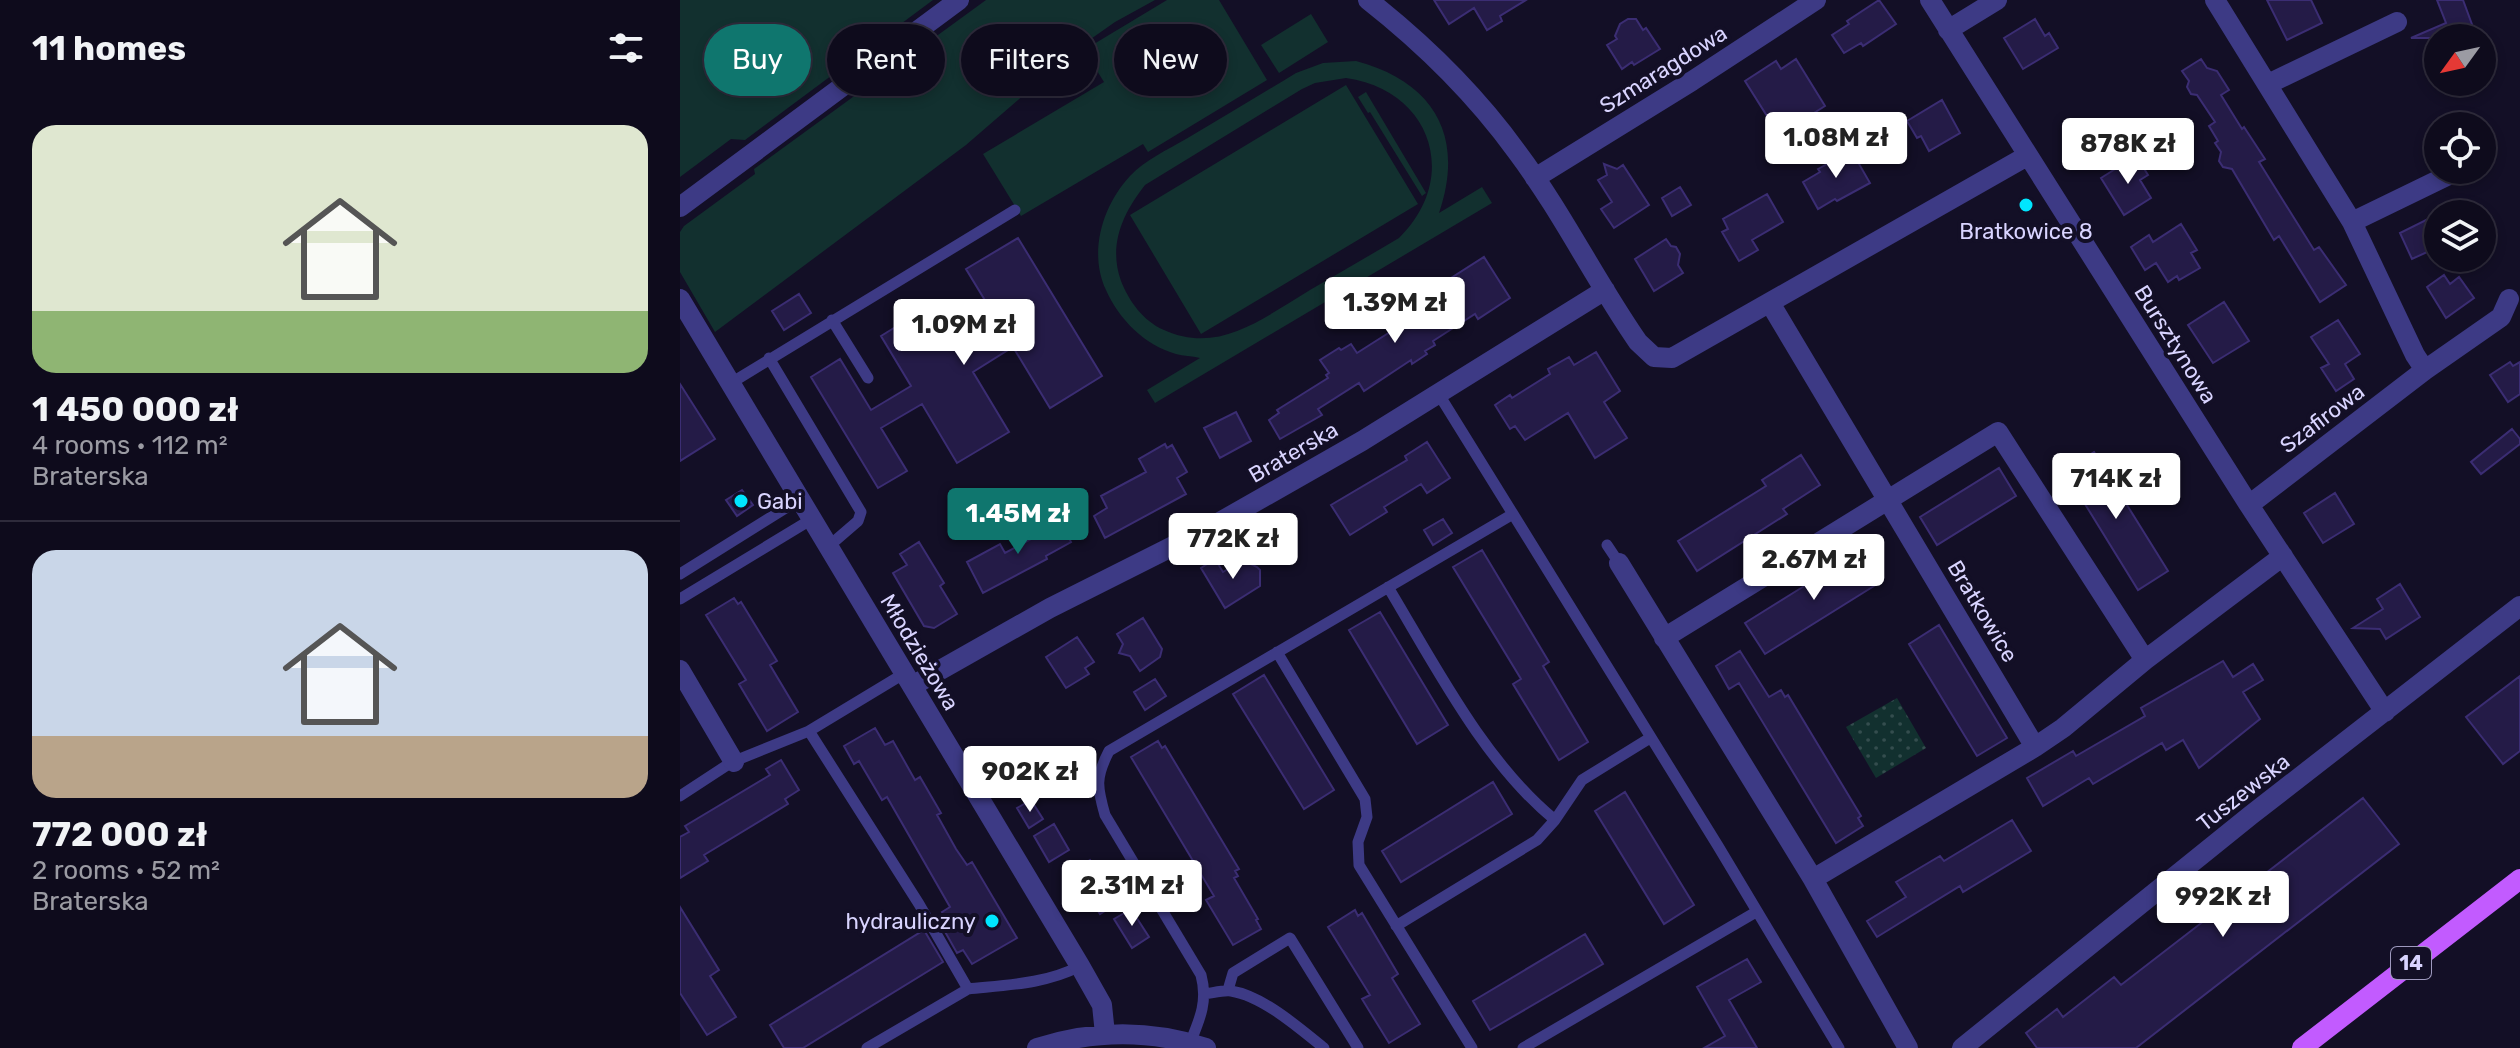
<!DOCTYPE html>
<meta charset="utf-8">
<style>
:root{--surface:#0e0b1c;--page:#1c1929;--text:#f1f3f6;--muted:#9b9ba3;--line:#2e2b3b;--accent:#0f766e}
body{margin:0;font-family:Rubik,sans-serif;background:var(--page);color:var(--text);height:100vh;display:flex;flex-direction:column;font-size:30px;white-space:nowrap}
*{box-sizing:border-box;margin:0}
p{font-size:26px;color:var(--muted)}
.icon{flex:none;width:44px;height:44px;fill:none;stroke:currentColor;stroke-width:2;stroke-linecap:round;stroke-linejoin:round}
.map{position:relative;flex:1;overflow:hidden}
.side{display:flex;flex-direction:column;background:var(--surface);width:680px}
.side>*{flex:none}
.banner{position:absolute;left:24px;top:24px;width:760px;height:72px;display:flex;gap:16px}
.needle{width:52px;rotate:237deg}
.buttons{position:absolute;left:1744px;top:24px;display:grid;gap:16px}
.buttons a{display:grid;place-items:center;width:72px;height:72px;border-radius:50%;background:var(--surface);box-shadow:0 4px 12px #0003,0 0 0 2px var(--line);font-size:40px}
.price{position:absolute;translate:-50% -68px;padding:0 18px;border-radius:8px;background:#fff;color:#222;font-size:26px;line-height:52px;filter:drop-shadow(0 2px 4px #0008)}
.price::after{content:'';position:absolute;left:50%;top:48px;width:24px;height:18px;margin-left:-12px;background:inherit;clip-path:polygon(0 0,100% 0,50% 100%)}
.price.current{background:var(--accent);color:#fff}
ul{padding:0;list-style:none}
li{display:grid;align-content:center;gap:16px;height:424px;padding:0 32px}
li+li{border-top:2px solid var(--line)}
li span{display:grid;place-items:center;height:248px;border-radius:24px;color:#555}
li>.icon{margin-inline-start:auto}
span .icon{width:144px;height:144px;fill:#fffc;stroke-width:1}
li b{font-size:34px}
h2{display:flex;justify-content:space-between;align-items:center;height:96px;padding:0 32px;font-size:34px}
.pill{padding:0 28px;border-radius:36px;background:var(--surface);box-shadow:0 4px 12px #0003,0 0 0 2px var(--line);font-size:28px;line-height:72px}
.pill.current{background:var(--accent);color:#fff}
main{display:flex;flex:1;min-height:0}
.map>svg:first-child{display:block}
.green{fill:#12302f;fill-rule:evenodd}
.park{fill:url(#park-dots)}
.building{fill:#241b47;stroke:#3b2d73;stroke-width:2}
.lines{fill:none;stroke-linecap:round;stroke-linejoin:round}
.lane{stroke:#3d3a85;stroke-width:11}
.street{stroke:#3d3a85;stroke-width:20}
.primary{stroke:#c25bff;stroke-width:20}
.poi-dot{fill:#00e5ff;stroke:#130f26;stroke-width:3}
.labels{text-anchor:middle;stroke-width:8;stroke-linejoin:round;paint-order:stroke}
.shield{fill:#130f26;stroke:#9e99be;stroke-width:2}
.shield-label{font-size:20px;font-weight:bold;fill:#d9d4ff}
.street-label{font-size:22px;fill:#d9d4ff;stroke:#130f26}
.poi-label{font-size:22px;fill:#d9d4ff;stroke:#130f26}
</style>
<main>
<section class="side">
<h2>11 homes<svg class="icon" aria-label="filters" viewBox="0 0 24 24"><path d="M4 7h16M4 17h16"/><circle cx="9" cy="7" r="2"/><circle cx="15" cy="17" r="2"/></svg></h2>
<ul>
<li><span style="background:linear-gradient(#dfe7d0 75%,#8fb573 0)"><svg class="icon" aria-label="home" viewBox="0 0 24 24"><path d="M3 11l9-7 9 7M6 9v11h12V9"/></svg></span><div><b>1 450 000 zł</b><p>4 rooms · 112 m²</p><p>Braterska</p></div></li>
<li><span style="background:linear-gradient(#c9d6e8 75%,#b9a48a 0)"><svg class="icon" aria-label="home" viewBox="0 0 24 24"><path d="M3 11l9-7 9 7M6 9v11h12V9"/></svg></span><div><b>772 000 zł</b><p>2 rooms · 52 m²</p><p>Braterska</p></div></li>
</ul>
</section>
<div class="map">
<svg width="1840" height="1048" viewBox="0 0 1840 1048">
<defs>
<pattern id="park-dots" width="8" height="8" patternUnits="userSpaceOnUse" patternTransform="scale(2)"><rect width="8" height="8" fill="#12302f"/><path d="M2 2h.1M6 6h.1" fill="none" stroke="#344d4e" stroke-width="1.8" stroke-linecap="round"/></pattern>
</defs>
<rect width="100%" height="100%" fill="#130f26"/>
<path class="green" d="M0,0H253L65,140L51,139L0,177Z
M306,0H475L435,22L398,48L286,145L35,332L0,272V232L4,226L75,174L74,169Z
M487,0H539L587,80L468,152L463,144L341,216L303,154L424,82L404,50Z
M631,14L648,42L599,73L581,45Z
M676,61C755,82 785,137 759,213L802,187L812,203L475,403L467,390L520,358C512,356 503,356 496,354C464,345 439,319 426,290C408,252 423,205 450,176C465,160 487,150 506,139C543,117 580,95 616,73L643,63ZM666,78C751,90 781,177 719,238C690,255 660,273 630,290C583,318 539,355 484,330C463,321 449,301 441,281C428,245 443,213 465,185L622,89L635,83Z
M666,85L738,204L521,334L450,215Z
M686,92L746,193L742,196L690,112L688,113L678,97Z"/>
<path class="park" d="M1217,698L1246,748L1196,778L1166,727Z"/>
<path class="building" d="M754,0H846L820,16L822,21L807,30L794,8L769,24Z
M1199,0L1216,24L1183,46L1181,43L1164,53L1152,35L1169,24L1167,21Z
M1587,0H1631L1642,23L1607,40Z
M1757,0H1783L1797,38H1731L1766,23Z
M948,19H956L963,30L966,28L980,49L954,65L952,62L942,69L927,45L937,39L935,36L940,24Z
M1355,19L1365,36L1369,33L1378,48L1343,69L1324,38Z
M1116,59L1145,106L1099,135L1065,81L1096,61L1101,69Z
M1521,59L1527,68L1537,71L1549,90L1541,95L1562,129L1564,127L1585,159L1579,162L1634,250L1639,247L1666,285L1640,302L1599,236L1594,240L1552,169L1543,167L1539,161L1541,152L1535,143L1538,141L1529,126L1535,122L1517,95L1511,94L1507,87L1509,81L1502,71Z
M1262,100L1280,133L1249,151L1241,136L1237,138L1227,121Z
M1171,150L1190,183L1157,201L1155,199L1138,209L1123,182L1140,172L1138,169L1147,164L1148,157L1155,154L1162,156Z
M1458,159L1468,175L1460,180L1471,198L1444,215L1421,178L1448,161L1450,163Z
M924,164L937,169L943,165L969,205L934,228L921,209L932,202L918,180L927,175Z
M1000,187L1011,205L992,216L982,198Z
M1087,194L1103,222L1072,240L1078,250L1059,261L1042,232L1048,229L1043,219Z
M1758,214V247L1732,259L1720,233Z
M1501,224L1517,250L1511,253L1520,268L1499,280L1497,276L1488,282L1476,263L1465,270L1451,247L1469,235L1473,242Z
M338,238L422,376L370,408L333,347L293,372L329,432L277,463L242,404L201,428L227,471L198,488L131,377L160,359L191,410L231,386L201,336L253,304L283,354L323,330L286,269Z
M986,239L991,246L996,247L1000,254L998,265L1003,273L974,291L955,259Z
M804,257L830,298L798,319L795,314L753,341L755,345L745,351L747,354L732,364L731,360L684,391L679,383L638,409L642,415L600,439L589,420L599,413L597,410L648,378L646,375L649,373L640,360L659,348L661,350L671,344L677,353L710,332L702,320L721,308L729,320L737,316L779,289L771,278Z
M1764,275L1770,284L1779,277L1794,298L1766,318L1747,287Z
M119,294L131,313L104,330L92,311Z
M1544,302L1569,341L1533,363L1508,325Z
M1658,320L1680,354L1665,364L1674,379L1656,391L1641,368L1649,364L1631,337Z
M916,352L940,391L924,402L947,438L915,458L888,413L845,440L835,426L830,429L815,405L830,395L832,398L870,374L868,369L889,357L894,365Z
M1830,362L1833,366L1840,362V394L1828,402L1810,375Z
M0,384L35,439L0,461Z
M556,412L571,441L540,458L524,428Z
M1832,429L1840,439V444L1801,474L1791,462Z
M747,442L770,478L747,493L741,484L704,507L707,512L670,535L651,505L727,460L725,456Z
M485,444L487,448L492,445L507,472L497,478L506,494L425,538L414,516L427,508L421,496L466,472L459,459Z
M1414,452L1488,571L1458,590L1384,470Z
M1121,455L1140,485L1103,509L1107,514L1017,571L998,541L1086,486L1082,480Z
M1319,468L1336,496L1257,545L1240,517Z
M62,490L73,505L57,516L46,500Z
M1655,493L1674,524L1643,543L1624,513Z
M378,517L391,542L366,556L367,559L303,593L287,562L320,544L325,553L355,537L351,531Z
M763,519L772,533L753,545L744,530Z
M239,542L264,583L260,586L277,614L254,628L244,626L213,573L227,565L220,554Z
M802,550L869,662L863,666L908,742L879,760L833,684L841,679L773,567Z
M1182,550L1202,581L1085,654L1065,623Z
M535,559L543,572L563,560L577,567L580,570V586L545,608L521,568Z
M1720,584L1740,617L1706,639L1700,629L1673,628L1703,609L1697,599Z
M54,598L58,604L61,602L97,661L90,665L118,712L87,731L59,684L66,680L26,615Z
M700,612L768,725L737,744L669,630Z
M463,618L482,649L480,657L460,671L450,656L439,653L443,644L437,634Z
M1259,625L1327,738L1297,756L1229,644Z
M397,637L414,662L405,668L409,674L386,688L366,657Z
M1060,651L1089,697L1101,690L1105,697L1108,695L1181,816L1178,818L1183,826L1156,843L1059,683L1049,689L1036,666Z
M1543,661L1553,677L1573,664L1583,680L1563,692L1580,719L1519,768L1503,740L1486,750L1482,743L1413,784L1409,778L1363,806L1347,778L1393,751L1396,756L1465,716L1461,708Z
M584,675L654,790L624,809L553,694Z
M1840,676V751L1823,764L1786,717Z
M475,679L486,696L465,710L454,692Z
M195,728L205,745L213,741L235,780L240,777L261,813L257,815L276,849L287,865L292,862L337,938L292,964L283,950L277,953L259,921L265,917L262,912L270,907L207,797L202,800L179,761L174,764L164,746Z
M478,741L482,748L485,746L559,869L555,871L558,876L554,878L578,919L576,920L581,929L553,945L526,900L534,896L451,757Z
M101,760L119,790L105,799L108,804L24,855L28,861L0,878V837L9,832L5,826L90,775L86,769Z
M813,782L832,814L721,882L702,851Z
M945,792L1014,905L984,924L915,811Z
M1683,798L1719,844L1456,1048H1357L1346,1033L1377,1009L1383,1017L1434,977L1441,985Z
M351,800L363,819L349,828L337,808Z
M1332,820L1351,851L1283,892L1280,886L1197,937L1187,921L1226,897L1216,882L1260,856L1264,861Z
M374,824L389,850L369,862L354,836Z
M410,860L437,903L420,914L393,870Z
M0,907L39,970L30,976L56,1017L27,1035L0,993Z
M451,909L469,937L452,948L434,919Z
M675,910L678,916L682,913L718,974L712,978L740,1024L709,1043L682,999L690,995L648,927Z
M244,930L263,962L123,1048H104L90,1025Z
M905,934L923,964L810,1030L793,1001Z
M1067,959L1081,982L1049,1000L1077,1048H1024L1045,1036L1017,987Z"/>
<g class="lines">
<path class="lane" d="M152,320L188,378
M89,358L181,512L178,521L149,546
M51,383L335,210
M758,393L833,514
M927,545L939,563
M0,574L120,499
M708,587C755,665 804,762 875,820
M0,599L132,519
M597,652L685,799L687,817L678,842L679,865L792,1048
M225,673L129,731L239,904L288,989C326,985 366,984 400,966
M0,796L52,762L129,731
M716,926L857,840L875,820L902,780L970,738
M548,990L553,973L610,938L678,1048
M525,994C533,993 543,990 551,991C583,996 619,1028 644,1048
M510,1043C520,1019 528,1001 521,975L425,815C417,787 415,778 429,751L833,514L1038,846L1159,1048
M187,1048L288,989
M843,1048L1076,912"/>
<path class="street" d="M688,0C744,44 795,94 837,152C882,212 915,280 958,342L974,357L992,358L1347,156
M1250,0L1569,505L1705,712
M1535,0L1672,222L1735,355L1745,370L1569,505
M1268,30L1317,0
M1588,84L1717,22
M855,178L1012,81L1136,0
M0,207L279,0
M1672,222L1777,171
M0,299L400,966L422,1005L425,1034
M1090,303L1355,747
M1745,370L1821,317L1829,299
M939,563L1133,879L1228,1048
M984,638L1318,432L1465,660L1383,728L1355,747L1133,879
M1465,660L1603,556
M0,670L54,762
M232,686L370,608L531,527L682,441L925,290
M357,1048C414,1030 469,1029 526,1048
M1282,1048L1571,815L1840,606"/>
<path class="primary" d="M1622,1048L1840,879"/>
</g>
<g class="poi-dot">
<circle cx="1346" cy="205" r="8"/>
<circle cx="61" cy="501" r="8"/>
<circle cx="312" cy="921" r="8"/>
</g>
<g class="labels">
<rect class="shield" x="1711" y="947" width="40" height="32" rx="6"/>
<g class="shield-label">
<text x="1731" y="970">14</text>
</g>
<g class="street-label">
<text transform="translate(983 69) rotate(-32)" y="8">Szmaragdowa</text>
<text transform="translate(1496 344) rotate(58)" y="8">Bursztynowa</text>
<text transform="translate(1642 418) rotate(-37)" y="8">Szafirowa</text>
<text transform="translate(613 452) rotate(-30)" y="8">Braterska</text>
<text transform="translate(1303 611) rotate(59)" y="8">Bratkowice</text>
<text transform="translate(240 652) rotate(59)" y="8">Młodzieżowa</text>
<text transform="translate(1563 792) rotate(-38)" y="8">Tuszewska</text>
</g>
<g class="poi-label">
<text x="1346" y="239">Bratkowice 8</text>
<text x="77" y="509" text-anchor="start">Gabi</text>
<text x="296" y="929" text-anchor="end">hydrauliczny</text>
</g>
</g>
</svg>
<div class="buttons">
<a><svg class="needle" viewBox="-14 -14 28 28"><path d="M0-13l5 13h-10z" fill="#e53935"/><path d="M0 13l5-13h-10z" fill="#9b9ba3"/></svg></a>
<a><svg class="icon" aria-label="locate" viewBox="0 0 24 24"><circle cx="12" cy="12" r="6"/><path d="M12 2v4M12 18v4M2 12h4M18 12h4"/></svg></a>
<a><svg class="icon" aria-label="layers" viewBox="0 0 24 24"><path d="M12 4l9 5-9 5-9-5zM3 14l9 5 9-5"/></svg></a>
</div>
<b class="price" style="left:1156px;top:180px">1.08M zł</b>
<b class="price" style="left:1448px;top:186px">878K zł</b>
<b class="price" style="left:715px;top:345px">1.39M zł</b>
<b class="price" style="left:284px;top:367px">1.09M zł</b>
<b class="price" style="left:1436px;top:521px">714K zł</b>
<b class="price current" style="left:338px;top:556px">1.45M zł</b>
<b class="price" style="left:553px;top:581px">772K zł</b>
<b class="price" style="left:1134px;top:602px">2.67M zł</b>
<b class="price" style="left:350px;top:814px">902K zł</b>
<b class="price" style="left:452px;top:928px">2.31M zł</b>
<b class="price" style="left:1543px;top:939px">992K zł</b>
<div class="banner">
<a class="pill current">Buy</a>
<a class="pill">Rent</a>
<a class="pill">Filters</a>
<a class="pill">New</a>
</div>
</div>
</main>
